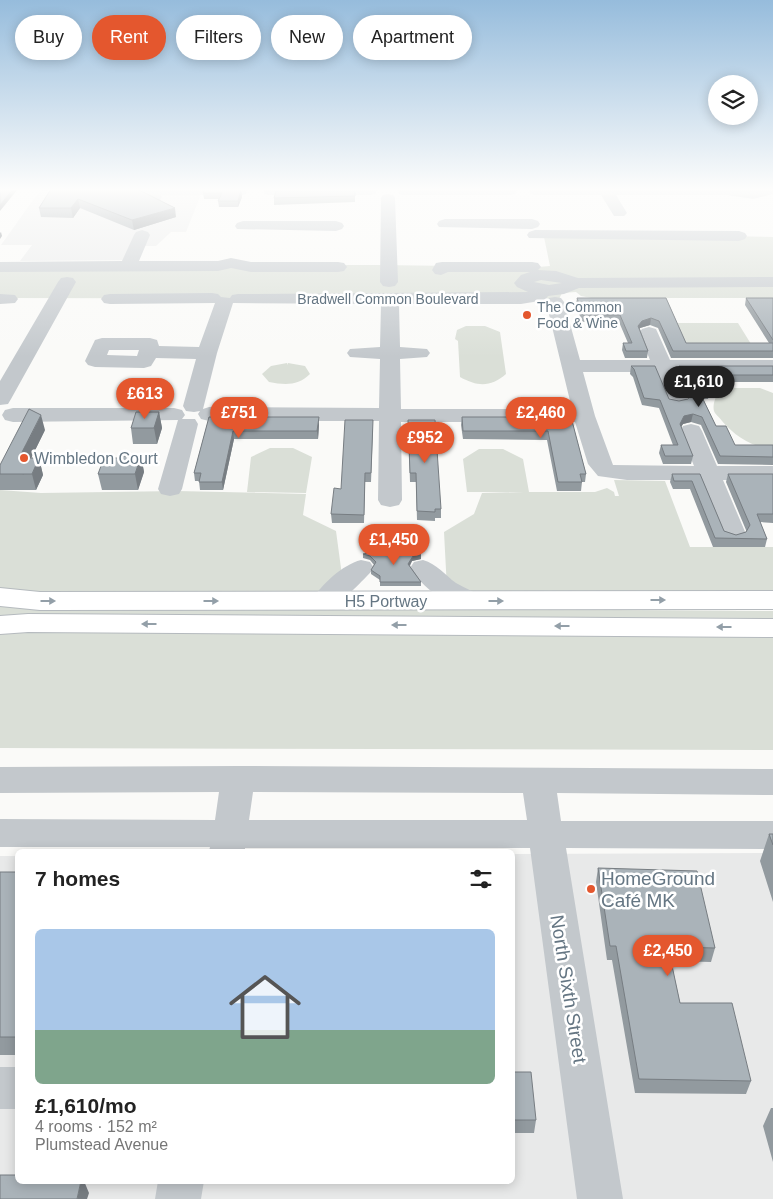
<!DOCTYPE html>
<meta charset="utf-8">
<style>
:root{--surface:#fff;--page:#f2f2f2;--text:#222;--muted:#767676;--line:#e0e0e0;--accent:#e4572e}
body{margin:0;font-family:Helvetica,sans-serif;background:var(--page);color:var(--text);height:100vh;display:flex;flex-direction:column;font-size:19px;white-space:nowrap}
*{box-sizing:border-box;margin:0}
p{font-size:16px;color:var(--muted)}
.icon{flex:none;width:28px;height:28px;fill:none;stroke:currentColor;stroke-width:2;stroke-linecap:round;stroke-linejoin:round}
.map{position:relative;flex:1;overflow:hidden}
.drawer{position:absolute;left:15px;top:849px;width:500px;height:335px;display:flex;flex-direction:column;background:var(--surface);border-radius:8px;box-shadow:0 2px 12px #0003}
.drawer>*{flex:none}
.hud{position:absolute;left:15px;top:15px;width:500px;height:45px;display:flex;gap:10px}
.buttons{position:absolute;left:708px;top:75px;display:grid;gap:10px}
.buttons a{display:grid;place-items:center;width:50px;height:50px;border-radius:50%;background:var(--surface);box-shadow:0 2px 12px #0003;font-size:25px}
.price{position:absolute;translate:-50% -42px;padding:0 11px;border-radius:18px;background:var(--accent);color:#fff;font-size:16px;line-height:32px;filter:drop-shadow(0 1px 2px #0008)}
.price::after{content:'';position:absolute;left:50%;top:30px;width:15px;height:11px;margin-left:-8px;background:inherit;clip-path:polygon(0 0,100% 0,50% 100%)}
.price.selected{background:#222;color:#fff}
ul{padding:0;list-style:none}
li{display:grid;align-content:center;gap:10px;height:265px;padding:0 20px}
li+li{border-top:1px solid var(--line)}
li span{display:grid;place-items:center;height:155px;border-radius:8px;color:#555}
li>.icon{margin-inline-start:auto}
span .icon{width:90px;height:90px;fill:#fffc;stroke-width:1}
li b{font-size:21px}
h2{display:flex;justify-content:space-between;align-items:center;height:60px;padding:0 20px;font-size:21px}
.tag{padding:0 18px;border-radius:22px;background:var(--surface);box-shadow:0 2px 12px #0003;font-size:18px;line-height:45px}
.tag.selected{background:var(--accent);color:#fff}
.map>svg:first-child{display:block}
.built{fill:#e8e9e9}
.green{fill:#dadfd7}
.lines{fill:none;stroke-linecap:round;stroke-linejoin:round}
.major-casing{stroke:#b5babe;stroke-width:2}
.minor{fill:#c3c8cc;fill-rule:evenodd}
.major{fill:#fff;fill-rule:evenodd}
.wall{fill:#929a9f}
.shaded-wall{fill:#777d82}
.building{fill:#aab3b9;stroke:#777d82}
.oneway{fill:#939fa8}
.poi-dot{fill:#e4572e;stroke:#fff;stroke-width:2}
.labels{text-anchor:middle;stroke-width:5;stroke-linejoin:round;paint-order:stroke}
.far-street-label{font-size:14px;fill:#657683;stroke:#fff}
.far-poi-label{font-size:14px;fill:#657683;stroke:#fff;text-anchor:start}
.poi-label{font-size:16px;fill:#657683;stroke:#fff;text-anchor:start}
.street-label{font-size:16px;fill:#657683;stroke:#fff}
.near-poi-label{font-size:19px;fill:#657683;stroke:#fff;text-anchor:start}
.near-street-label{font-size:19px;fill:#657683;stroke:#fff}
</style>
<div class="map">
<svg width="773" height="1199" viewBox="0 0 773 1199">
<rect width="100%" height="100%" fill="#fafaf8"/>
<path class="built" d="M41,189H203L186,232H171L156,246H141L130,260L20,261L32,245H1Z
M773,853V1199H0V856H17L18,1181H512L513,854Z"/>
<path class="green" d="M724,236L773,237V298H591L581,296L576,292L562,293L559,299L0,298V265H381L538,267L550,266L544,237Z
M676,323H738L751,344L686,345Z
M466,326H485L500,332L506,374C491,387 478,387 460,377L458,341L455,339L457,330Z
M287,363L288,365V363L305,366L310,374C298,386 285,385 269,382L262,374L271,366Z
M720,388H760L773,393V448C752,448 735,436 722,421C720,418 715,414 714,411C712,403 717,395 720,388Z
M270,448H293L312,457L306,493L247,492L251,457Z
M479,449H503L523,459L529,492H595L607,488L614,492L615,496H619L614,480L665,481L690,547H773V600L469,601L447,589L444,532L474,514L482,493L524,492H467L463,459Z
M0,490L41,493L177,491L306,494L303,515L336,531L343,583L325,601L0,597Z
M0,606L773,611V618L0,616Z
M20,629L773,634V750L0,748V632Z"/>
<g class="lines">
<g class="major-casing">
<path id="major" d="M0,588L40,592L773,591V609L40,610L0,606Z
M28,614L773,619V637L28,632L0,634V616Z"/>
</g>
<path class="minor" d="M247,189L246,194L241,195H161L162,197L160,200C151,202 143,199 140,190Z
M263,189H376L377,191L375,194L370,195H269L264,194Z
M398,189H516L517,191L515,194L510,195H404L399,194Z
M529,189H773V194L753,199L727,195H616L627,213L624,216H614L601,195H535L530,194Z
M388,194L393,195L395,198L398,282L395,286L389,287L383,286L380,282L381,198L383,195Z
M445,219H532L538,221L540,224L538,227L532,229L439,227L437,224L439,221Z
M243,221H336L342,223L344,226L342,229L336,231L237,229L235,226L237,223Z
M142,230L148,232L150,235L139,261H218L231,258L251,262H338L344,263L347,267L344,271L338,272H251L231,268L218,271L0,272V262L122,261L134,235L136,232Z
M535,230L739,231L745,233L747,236L745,239L739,241L529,238L527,235L529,232Z
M442,262H532L538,263L541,267L538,270L556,271L578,278L773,277V287L579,288L564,294L548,296L545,300L521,304H399L400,347L427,349L430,353L427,357L400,359L401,409H572L546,302L549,298L555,297L561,298L564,302L580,360H650L639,333L642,329L649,327L656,329L670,360H773V372H675L688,401L685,406L677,407L669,406L655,372H583L595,416L613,465L694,466L680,431L683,426L691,424L699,426L702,431L717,466H773V480H723L746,534L742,539L733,542L724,539L699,480H627L598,476L588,464L575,422H401L402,500L399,505L390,507L381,505L378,500L379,421H209L201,419L198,414L200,411L194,412L186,411L183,406L196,359L156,358L151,366L144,368L95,367L88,365L85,361L95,340L102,338H150L157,340L159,346L199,347L215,303L110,304L104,303L101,299L104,295L110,294L212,293L218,294L221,297L230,298L232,295L238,294L528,292L517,287L514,283L521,275L530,272H448L441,275L435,274L432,270L436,263ZM541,280L562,283L549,285L534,282ZM233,303L381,304L380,347L350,349L347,353L350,357L380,359L379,408L209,407L203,409L217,353ZM109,350H139L137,356L107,355Z
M67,277L73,278L76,282L11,399L8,404L0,405V381L58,282L61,278Z
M0,294L15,295L18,299L15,303L0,304Z
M13,408H174L182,410L185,415L182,419H195L198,424L182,489L179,494L170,496L161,494L158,489L178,420L13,422L5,420L2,415L5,410Z
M361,560L370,562L374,568C372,572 338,605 335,607C328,611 322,609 315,607L311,601C322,584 342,565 361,560Z
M423,560C437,564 445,575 456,583C466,589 476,591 483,601L479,607C454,614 423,588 410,568L414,562Z
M238,766L773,769V795L557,793L561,821H773V849L566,848L623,1199H577L530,848H245V851H209L210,847H0V819L215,820L219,792L0,793V767ZM253,792L523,793L527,820H249Z
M0,1067H18V1109H0Z
M158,1181H204L201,1199H155Z"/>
<use href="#major" class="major"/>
</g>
<path class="wall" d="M51,189L176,217L134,230L80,208L73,218L41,217L39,208Z
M241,190L242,197L238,207H219L218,201L219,199H204L203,193Z
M355,191V202L274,205V198Z
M577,298H666L686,343H769L745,305L746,298H773V358H671L658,328L650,325L640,328V329L648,351L647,358H625L622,350L623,343H628L619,322H582L576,305Z
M631,366L669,399L679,401L688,399L689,398L678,374L679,366H773V382H705L710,391L708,399H703L716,426L735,445H773V465L718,464L701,425L691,422L683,424L681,427L693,456L691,464H663L659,453L661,445H673L659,408L642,405L633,377L630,374Z
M159,412L162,428L157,444H133L131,428Z
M209,417L319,425L318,439H234L223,490H200L199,481H195L194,473Z
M462,417H571L586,474L585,482H582L581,491H557L547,440L463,439L461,425Z
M408,420L441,509V518H435V521L417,520L416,482H410Z
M373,429L371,482H365L364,523H332L331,514L341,489Z
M45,430L31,458H39L43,475L36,490H0V465Z
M141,456L144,472L138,490H102L98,474L120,458Z
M672,474H700L724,531L736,535L746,532V530L726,482L728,474H773V523L760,522L767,539L765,547H713L690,489H673L670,482Z
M363,554L421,559L412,561L410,566L421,582V586H380V580L371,574V570L374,565L370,560L363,558Z
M769,834H773V902L760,861Z
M598,868L715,948L711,962L671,961L680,1003L751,1081L746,1094L635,1093L612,960H607L596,882Z
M0,872H18V1055H0Z
M512,1072L536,1120L534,1133H512Z
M771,1108H773V1162L763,1126Z"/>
<path class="shaded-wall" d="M13,189H18L0,211V205Z
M241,190L242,197L238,207V201Z
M78,199L80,208L73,218L71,208Z
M175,208L176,217L134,230L132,220Z
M1,232L2,236L0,239V233Z
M651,318L650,325L640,328L637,334L638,326L642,321Z
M159,412L162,428L157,444L154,428Z
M693,414L691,422L683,424L678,432L680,424L684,416Z
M41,415L45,430L23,475L19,458Z
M319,417V425L318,439L317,431Z
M233,431L234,439L223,490L222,482Z
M141,456L144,472L138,490L135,474Z
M39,458L43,475L36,490L32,474Z
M421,554V559L412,561L408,568V564L413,556Z
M81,1181H84L89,1193L87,1199H77Z"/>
<path class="building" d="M0,189H13L0,205Z
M51,189H137L175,208L132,220L78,199L71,208H39Z
M204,190H241L238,201H218L222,193H203Z
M276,191H355V196L274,198Z
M577,298H666L686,343H773V351H673L659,321L651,318L642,321L638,326L648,351H626L623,343H632L620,315H583Z
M746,298H773V340Z
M631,366H655L669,399L679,401L688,399L691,393L679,366H773V375H702L710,391H699L716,426H726L735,445H773V457L720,456L702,417L693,414L684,416L680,424L693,456H665L661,445H678L660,400L644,398L634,369Z
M29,409L41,415L19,458H39L32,474H0V465Z
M136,412H159L154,428H131Z
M209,417H319L317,431H233L222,482H199L201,473H194Z
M462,417H571L586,474H580L582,482H558L548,431H463Z
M345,420H373L371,473H365L364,515L331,514L334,488L341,489Z
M408,420H435L441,509H435V512L417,511L416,473H410Z
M121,456H141L135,474H98L104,458H120Z
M672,474H700L724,531L736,535L746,532L750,525L728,474H773V514H757L767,539L715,538L692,481H674Z
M391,549L421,554L413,556L408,564L421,582H380V576L371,570L376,562L370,556L363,554Z
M769,834H773V845Z
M598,868L697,871L715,948L668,947L680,1003H732L751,1081L639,1079L616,946H610Z
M0,872H18V1037H0Z
M512,1072H531L536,1120H512Z
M0,1175H18V1181H81L77,1199H0Z"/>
<defs><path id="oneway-solid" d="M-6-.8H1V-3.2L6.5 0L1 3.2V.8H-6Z" transform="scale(1.25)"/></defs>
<g class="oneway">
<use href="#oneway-solid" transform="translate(658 600)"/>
<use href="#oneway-solid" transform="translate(48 601)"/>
<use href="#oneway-solid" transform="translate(211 601)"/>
<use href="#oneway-solid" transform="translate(496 601)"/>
<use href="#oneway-solid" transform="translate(149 624) rotate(-180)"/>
<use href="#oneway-solid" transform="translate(399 625) rotate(-180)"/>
<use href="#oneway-solid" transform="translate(562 626) rotate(-180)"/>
<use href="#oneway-solid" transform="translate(724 627) rotate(-180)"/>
</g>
<linearGradient id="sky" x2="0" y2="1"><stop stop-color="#96bcdc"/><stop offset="0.53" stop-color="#fdfdfc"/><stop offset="1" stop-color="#fdfdfc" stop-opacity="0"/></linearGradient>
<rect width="773" height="357" fill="url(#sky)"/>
<g class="poi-dot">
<circle cx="527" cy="315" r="5"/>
<circle cx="24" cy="458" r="5"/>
<circle cx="591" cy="889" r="5"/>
</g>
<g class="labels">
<g class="far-street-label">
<text x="388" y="304">Bradwell Common Boulevard</text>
</g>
<g class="far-poi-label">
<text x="537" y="312">The Common<tspan x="537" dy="16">Food &amp; Wine</tspan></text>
</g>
<g class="poi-label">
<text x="34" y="464">Wimbledon Court</text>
</g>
<g class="street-label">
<text x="386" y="607">H5 Portway</text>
</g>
<g class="near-poi-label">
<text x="601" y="885">HomeGround<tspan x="601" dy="22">Café MK</tspan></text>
</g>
<g class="near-street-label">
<text transform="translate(569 989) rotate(81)" y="7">North Sixth Street</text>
</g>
</g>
</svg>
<div class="buttons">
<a><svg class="icon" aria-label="layers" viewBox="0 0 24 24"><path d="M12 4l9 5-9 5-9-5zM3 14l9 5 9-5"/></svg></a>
</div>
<b class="price selected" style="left:699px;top:408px">£1,610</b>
<b class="price" style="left:145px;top:420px">£613</b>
<b class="price" style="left:239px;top:439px">£751</b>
<b class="price" style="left:541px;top:439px">£2,460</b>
<b class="price" style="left:425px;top:464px">£952</b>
<b class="price" style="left:394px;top:566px">£1,450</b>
<b class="price" style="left:668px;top:977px">£2,450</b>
<div class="hud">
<a class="tag">Buy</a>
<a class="tag selected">Rent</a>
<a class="tag">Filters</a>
<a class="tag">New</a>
<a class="tag">Apartment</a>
</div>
<section class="drawer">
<h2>7 homes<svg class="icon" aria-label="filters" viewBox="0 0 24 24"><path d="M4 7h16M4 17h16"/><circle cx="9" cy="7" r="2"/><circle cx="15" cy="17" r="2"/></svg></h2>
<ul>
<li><span style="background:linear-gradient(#a9c7e8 65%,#7fa58c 0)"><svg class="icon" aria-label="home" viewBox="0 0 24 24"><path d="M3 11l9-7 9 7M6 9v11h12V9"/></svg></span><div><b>£1,610/mo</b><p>4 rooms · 152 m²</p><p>Plumstead Avenue</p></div></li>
</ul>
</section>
</div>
